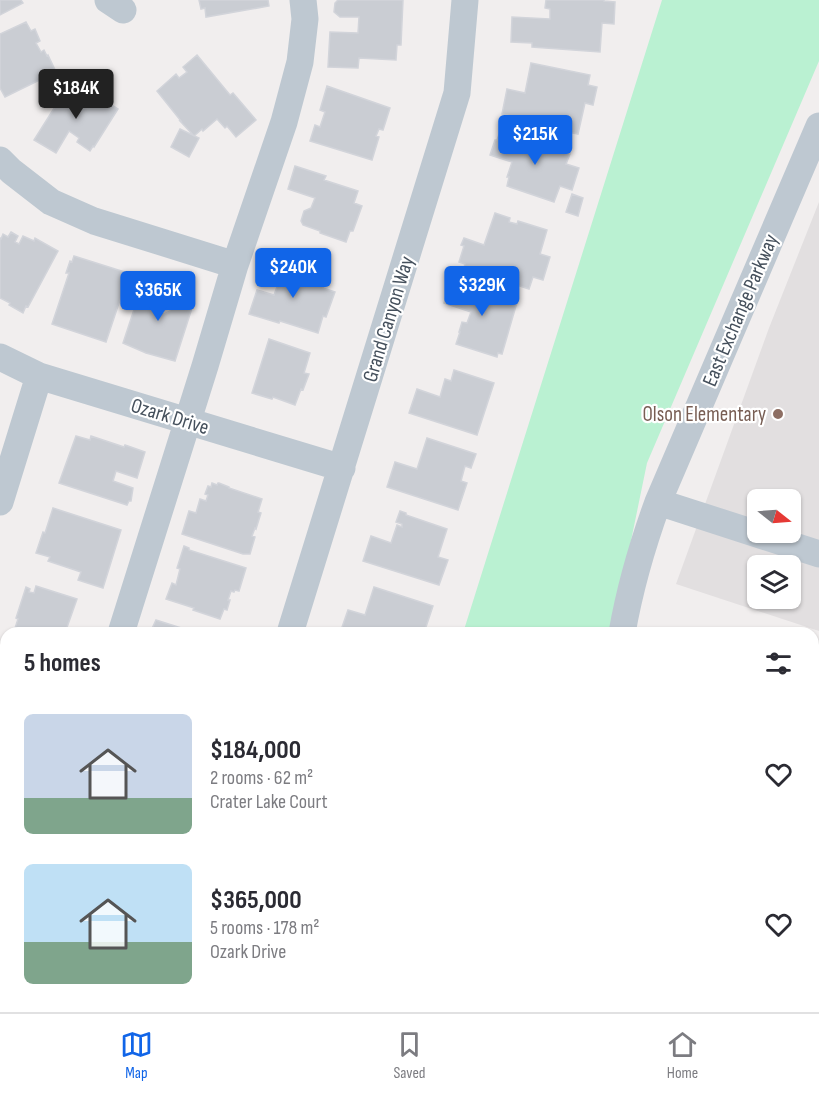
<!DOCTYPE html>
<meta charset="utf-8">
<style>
:root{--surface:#fff;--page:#f2f2f3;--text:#2b2b33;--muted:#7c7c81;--line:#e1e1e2;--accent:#1165e8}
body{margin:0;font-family:"Sofia Sans Condensed",sans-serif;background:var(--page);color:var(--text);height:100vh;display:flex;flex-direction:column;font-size:22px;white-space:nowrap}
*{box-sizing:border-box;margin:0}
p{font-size:20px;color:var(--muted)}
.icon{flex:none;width:33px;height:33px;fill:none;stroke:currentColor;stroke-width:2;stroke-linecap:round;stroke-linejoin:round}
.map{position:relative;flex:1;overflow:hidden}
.drawer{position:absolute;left:0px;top:627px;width:819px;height:386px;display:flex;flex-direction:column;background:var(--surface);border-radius:18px 18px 0 0;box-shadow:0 2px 4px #0004}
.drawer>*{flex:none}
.needle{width:39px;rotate:107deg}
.buttons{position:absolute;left:747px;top:489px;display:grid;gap:12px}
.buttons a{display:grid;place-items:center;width:54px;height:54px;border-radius:9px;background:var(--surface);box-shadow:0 2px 4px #0004;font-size:30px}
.price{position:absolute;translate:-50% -51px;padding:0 14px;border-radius:6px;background:var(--accent);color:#fff;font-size:20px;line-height:39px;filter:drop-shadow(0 2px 3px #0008)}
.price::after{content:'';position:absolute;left:50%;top:36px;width:18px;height:14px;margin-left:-9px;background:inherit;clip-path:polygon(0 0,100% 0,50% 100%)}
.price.active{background:#222;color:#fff}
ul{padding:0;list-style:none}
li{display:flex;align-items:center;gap:18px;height:150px;padding:0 24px}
li span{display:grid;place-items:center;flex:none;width:168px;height:120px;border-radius:9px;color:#555}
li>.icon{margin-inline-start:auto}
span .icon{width:72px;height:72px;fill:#fffc;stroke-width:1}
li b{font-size:26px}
h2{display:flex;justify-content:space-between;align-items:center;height:72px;padding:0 24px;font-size:26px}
.tabs{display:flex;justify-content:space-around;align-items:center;height:84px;border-top:2px solid var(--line);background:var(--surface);font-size:16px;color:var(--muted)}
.tabs a{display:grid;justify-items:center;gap:3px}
.tabs .active{color:var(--accent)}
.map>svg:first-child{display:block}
.education{fill:#e2dfe0;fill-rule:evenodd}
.green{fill:#baf1d2}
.building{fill:#cacdd3;stroke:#d2d4da;stroke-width:1.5}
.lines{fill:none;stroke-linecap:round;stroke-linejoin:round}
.minor{stroke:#bec8d1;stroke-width:27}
.education-dot{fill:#8d6e63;stroke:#fff;stroke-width:2}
.labels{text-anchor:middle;stroke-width:4.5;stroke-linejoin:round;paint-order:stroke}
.street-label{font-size:21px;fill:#45505c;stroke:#fff}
.education-label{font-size:21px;fill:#785e54;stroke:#fff;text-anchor:end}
</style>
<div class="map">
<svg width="819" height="1012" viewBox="0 0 819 1012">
<rect width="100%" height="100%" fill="#f1eeee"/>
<path class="education" d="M819,202V631L676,584L769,328ZM758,500H790V532H758ZM758,566H790V598H758Z"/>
<path class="green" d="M662,0H819V61L647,463L612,633H463Z
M345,1007L653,1006V1012H343Z"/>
<path class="building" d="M0,0H21L23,3L0,15Z
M199,0H268L269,6L206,17L205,8L201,9Z
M338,0H403L401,45H397L396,60L359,58L358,68L328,67L330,32L358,33L359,17H340L334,12L335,3Z
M546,0H604V1L615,2L614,24L602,23L600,52L532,47V43L511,42L512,17L550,19V9L545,8Z
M26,22L31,31L35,29L40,41L36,43L41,52L44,50L47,56L48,55L56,72L5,97L0,88V34Z
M197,55L230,95L233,93L256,120L236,137L227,126L225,128L217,119L203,131L202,129L194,136L180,121H181L157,91L176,74L179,78L187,72L183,67Z
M531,63L590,75L588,85L597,87L593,105L585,103L578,134L521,122L522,118L502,114L507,89L525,93Z
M68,86L86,97L88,92L95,96L96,95L118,109L94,147L93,146L90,151L77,142L79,138L69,131L56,153L34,140Z
M327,86L390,108L383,130L379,129L376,136L379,137L372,160L310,141L315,125L320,127L325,112L320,110Z
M180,129L199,138L189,157L171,147Z
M501,129L526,137L525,139L570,154L566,164L579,168L572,190L560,186L554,202L507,186L509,177H507L512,162L490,155L495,140H497Z
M295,166L326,176L324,180L358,191L354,203L362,206L353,231H350L346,242L320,233V231L303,225L301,221L304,211L311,208L315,198L288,189Z
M572,194L583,198L578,216L566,212Z
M495,213L510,218L509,222L517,224L518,221L547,230L540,254L550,257L543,280L533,277L529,289L464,268L465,264L459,262L464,246L461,245L464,238L484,245Z
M11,232L18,236L15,242L19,244L23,236L34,241L35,238L58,251L28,307L26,306L23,313L9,305L10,303L0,298V238L1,239L3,234L8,237Z
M74,256L131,274L123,298L121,297L106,342L52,324L69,273H66L70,261L72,262Z
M273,263L325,281L323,288L335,292L326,317L323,316L318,333L280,321L279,323L249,314L257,290L274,295L278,284L267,281L265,277L268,265Z
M145,276L168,283L162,304L157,302L155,307L152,306L151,310L164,314L170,311L175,295L189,300L193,305L175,361L146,353L123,343Z
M453,278L518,299L502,354L498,353L497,357L456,344L460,332H459L462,322L467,323L471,312L444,303Z
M269,339L310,353L304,373L309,374L303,390L301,389L295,405L273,397L272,399L252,393Z
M454,370L494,383L477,435L409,413L417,389L440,397L445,379L451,381Z
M76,436L90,440L91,436L124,447L125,445L145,452L137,478L116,471L113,481L133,488L131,501H129L127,505L59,483Z
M427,438L476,454L471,468L465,466L461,481L467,483L458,510L387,487L395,462L417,469Z
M212,483L217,485L218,483H219L229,487V488L262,499L258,512L261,513L256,529L255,528L252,536L255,537L250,554H243L182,534L189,511L196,513L200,499L206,501L208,495L205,494L208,486L211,487Z
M53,508L121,530L103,588L78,580L81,572L48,561L50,557L36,553L43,532L45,533Z
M400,511L406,513V515L447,529L438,557L448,560L439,585L363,561L371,536L391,543L397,525L402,527V524L396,522Z
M184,546L189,548V550L246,568L239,591L235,590L234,592L231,591L228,600H230L227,610L224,609L220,619L193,610L194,608L166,599L172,583L176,585L180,569L177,568Z
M36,586L77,599L65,633H19L14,631L18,619L16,618L26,587L30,589L29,592L34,593Z
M374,587L433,606L424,633H340L348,610L365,615Z
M156,620L197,633H150Z
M4,670H6V730L0,728V683Z
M819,712V749L813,747V731Z
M0,751L6,753V813L0,811Z
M0,820L6,822V848L0,846Z
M274,1006H301L299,1012H291Z
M694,1006H782L780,1012H692Z"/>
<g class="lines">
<path class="minor" d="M108,0L123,10
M0,160L11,171L51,202L94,221L235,265
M0,357L39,376L342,468
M0,502L39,376
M658,502L819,554
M121,633L205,366L235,265L284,122L300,62L305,19L303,0
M290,633L457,93L465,0
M622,633C630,587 642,546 658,502L819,126
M813,798L819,799
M3,1012L6,1002
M170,1012L172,1006"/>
</g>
<circle class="education-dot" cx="778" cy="414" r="6"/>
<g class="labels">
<g class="street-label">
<text transform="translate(740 310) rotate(-67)" y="7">East Exchange Parkway</text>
<text transform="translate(388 319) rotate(-73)" y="7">Grand Canyon Way</text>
<text transform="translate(170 416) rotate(17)" y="7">Ozark Drive</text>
</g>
<g class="education-label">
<text x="766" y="421">Olson Elementary</text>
</g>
</g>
</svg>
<div class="buttons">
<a><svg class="needle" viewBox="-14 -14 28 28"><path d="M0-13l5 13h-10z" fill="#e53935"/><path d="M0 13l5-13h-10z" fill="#7c7c81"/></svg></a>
<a><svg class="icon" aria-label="layers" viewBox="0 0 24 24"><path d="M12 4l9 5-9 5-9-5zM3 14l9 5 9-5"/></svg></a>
</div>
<b class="price active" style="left:76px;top:120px">$184K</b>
<b class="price" style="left:535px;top:166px">$215K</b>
<b class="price" style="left:293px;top:299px">$240K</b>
<b class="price" style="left:482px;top:317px">$329K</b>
<b class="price" style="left:158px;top:322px">$365K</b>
<section class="drawer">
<h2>5 homes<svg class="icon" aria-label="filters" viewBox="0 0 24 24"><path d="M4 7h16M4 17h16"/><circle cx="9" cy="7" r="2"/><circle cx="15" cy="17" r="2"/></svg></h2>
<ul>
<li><span style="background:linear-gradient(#c9d6e8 70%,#7fa58c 0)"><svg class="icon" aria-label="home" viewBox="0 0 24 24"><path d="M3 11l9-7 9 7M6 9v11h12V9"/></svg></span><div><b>$184,000</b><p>2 rooms · 62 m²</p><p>Crater Lake Court</p></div><svg class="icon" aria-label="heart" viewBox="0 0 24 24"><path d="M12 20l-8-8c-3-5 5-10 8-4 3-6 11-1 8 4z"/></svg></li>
<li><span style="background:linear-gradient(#bfe0f5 65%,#7fa58c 0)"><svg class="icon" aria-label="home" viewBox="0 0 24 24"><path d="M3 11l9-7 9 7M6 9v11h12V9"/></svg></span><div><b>$365,000</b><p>5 rooms · 178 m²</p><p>Ozark Drive</p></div><svg class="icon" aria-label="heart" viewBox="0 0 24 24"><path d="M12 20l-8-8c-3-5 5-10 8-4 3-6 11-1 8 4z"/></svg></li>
</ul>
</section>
</div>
<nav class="tabs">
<a class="active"><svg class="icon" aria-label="map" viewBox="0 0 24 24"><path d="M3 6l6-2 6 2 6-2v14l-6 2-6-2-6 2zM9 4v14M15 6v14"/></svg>Map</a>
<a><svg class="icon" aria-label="saved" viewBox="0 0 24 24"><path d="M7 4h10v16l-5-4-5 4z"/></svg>Saved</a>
<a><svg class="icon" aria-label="home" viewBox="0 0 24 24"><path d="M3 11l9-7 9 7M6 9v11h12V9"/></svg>Home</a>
</nav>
